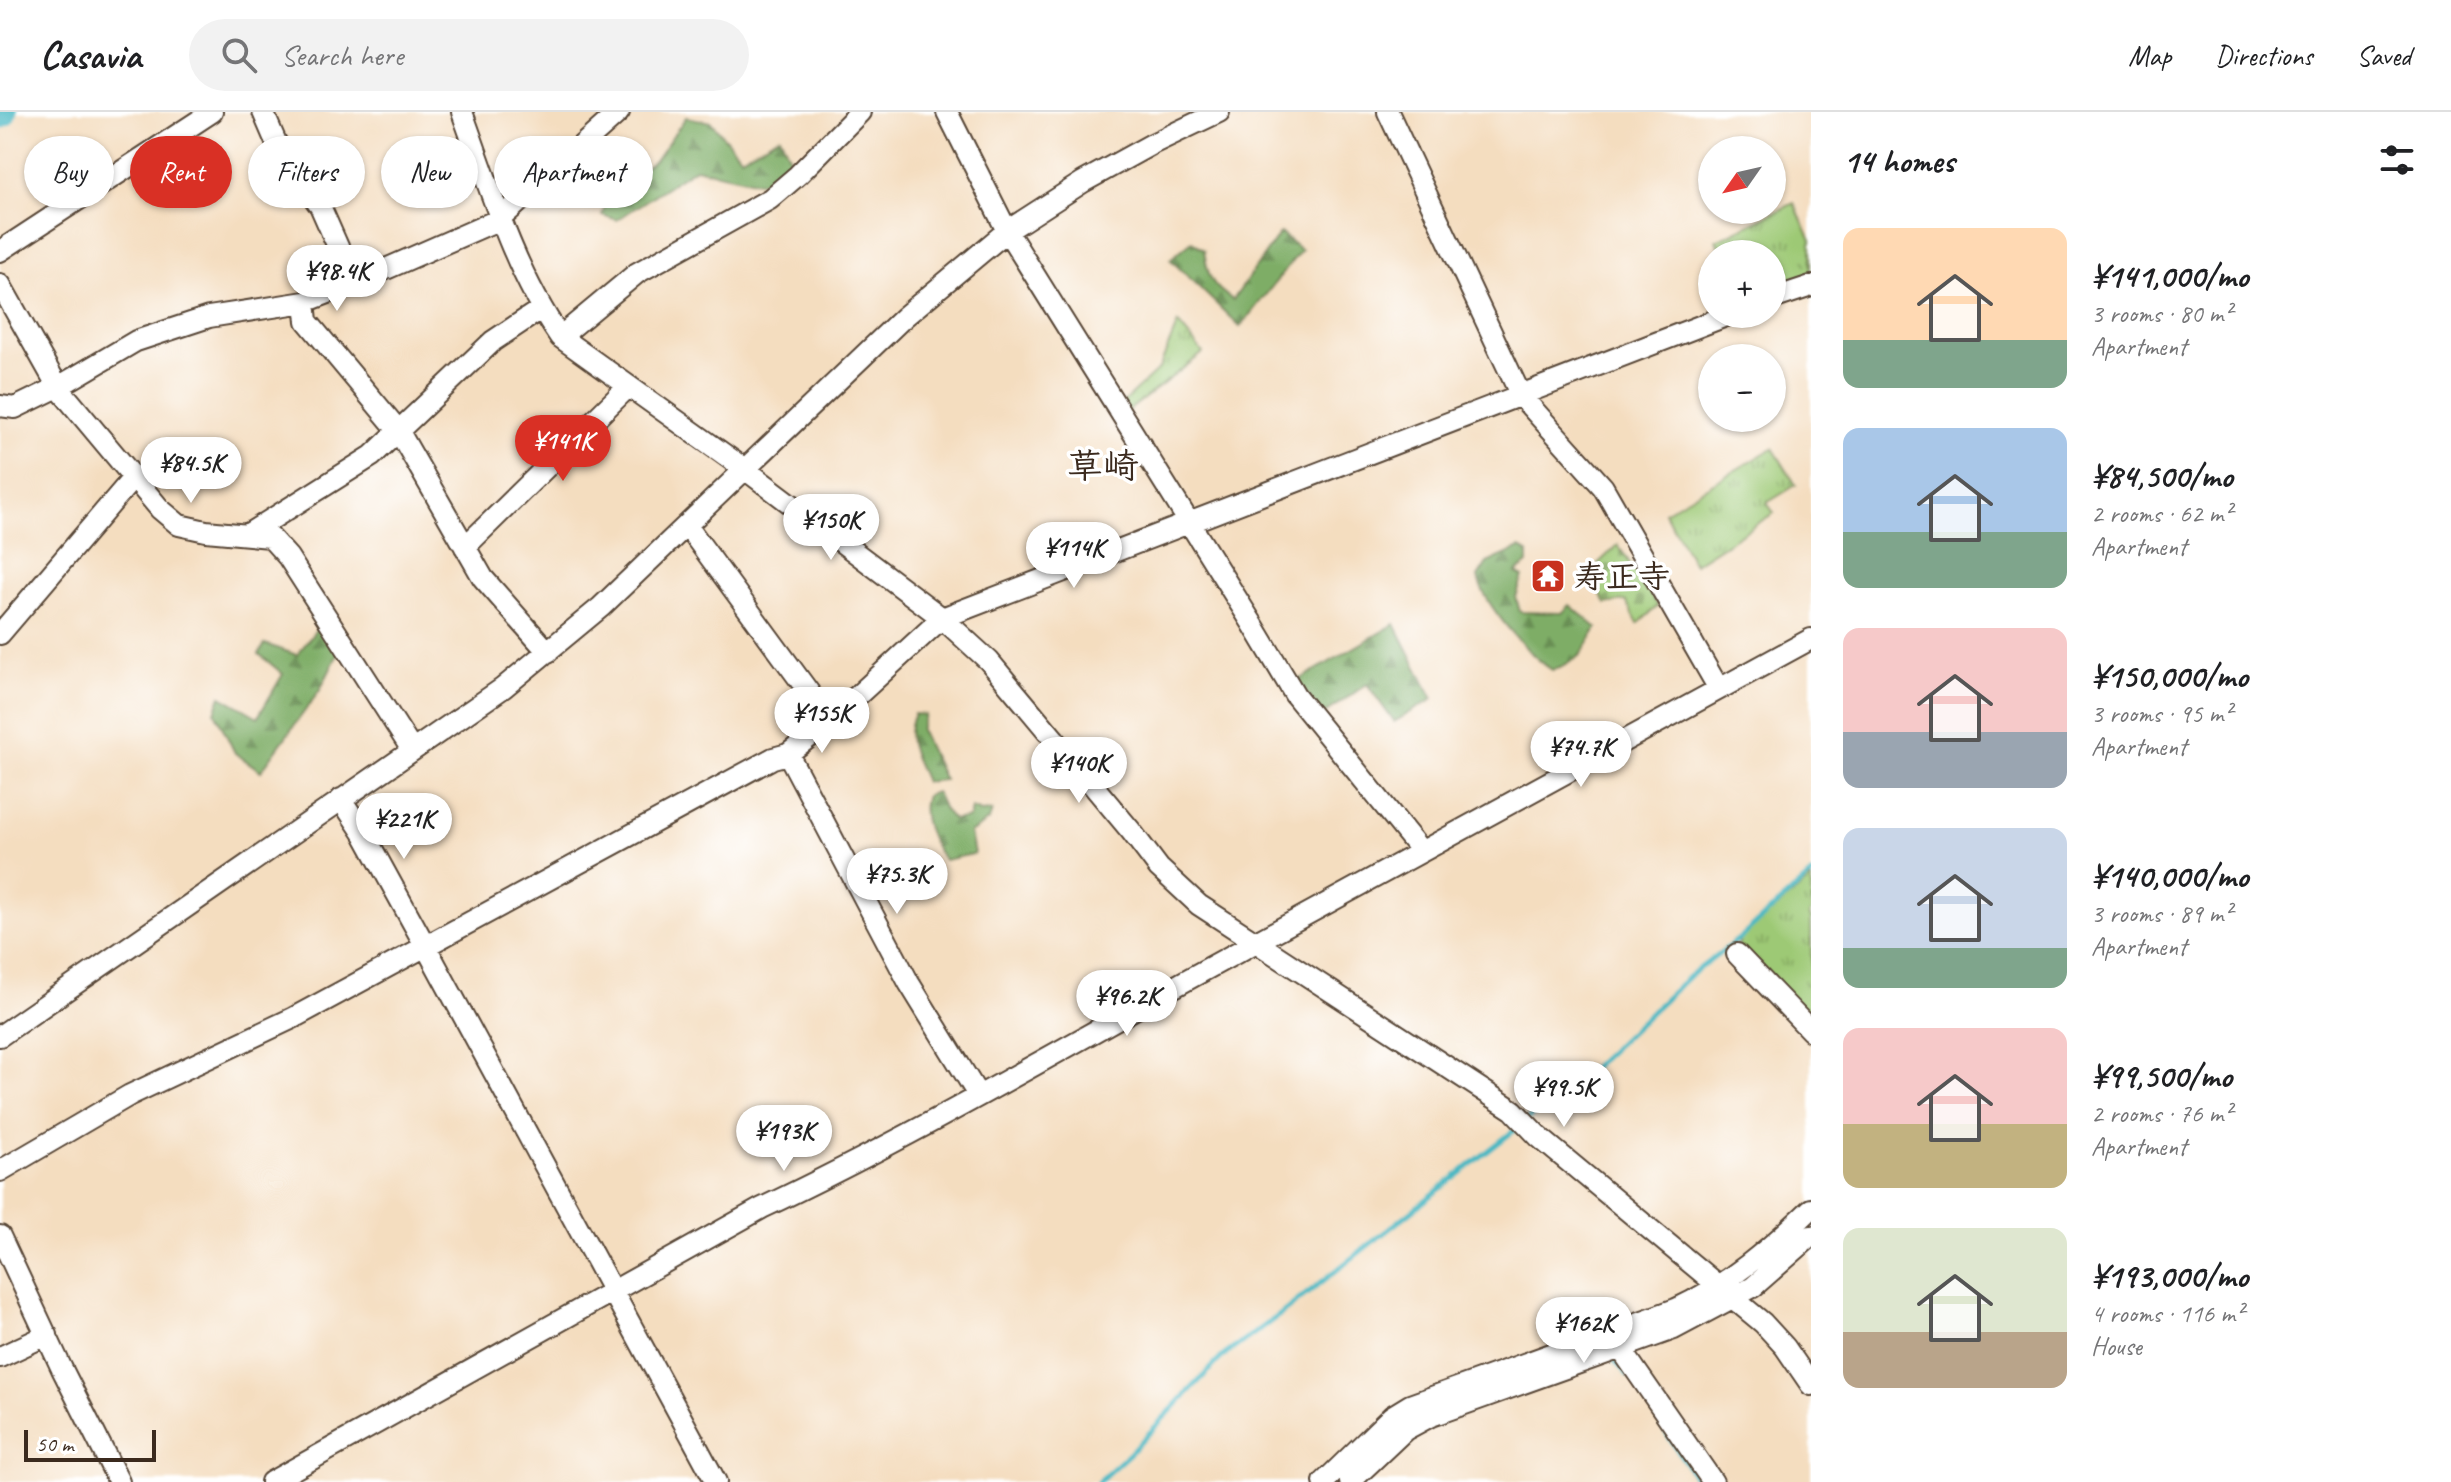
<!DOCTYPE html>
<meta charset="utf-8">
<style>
:root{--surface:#fff;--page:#f2f2f2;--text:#202124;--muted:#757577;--line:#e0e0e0;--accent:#d93025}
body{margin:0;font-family:Caveat,"Klee One",sans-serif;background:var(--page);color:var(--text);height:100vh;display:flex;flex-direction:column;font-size:30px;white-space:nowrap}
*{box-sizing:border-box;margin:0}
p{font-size:26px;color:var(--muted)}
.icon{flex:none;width:44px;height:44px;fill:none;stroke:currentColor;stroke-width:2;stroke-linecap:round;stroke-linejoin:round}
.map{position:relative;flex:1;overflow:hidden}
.panel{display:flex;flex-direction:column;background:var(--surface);width:640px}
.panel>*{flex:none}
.guide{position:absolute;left:24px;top:24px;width:760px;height:72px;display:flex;gap:16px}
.needle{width:52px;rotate:236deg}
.controls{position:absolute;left:1698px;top:24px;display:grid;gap:16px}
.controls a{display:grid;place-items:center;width:88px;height:88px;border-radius:50%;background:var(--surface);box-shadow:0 2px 6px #0004;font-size:40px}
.scale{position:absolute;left:24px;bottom:20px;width:132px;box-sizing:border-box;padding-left:8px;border:4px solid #3b2a1e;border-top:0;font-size:22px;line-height:28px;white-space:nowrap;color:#3b2a1e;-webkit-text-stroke:6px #fff;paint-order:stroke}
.price{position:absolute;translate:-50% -68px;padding:0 18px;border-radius:28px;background:#fff;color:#222;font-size:26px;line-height:52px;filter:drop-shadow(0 2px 4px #0008)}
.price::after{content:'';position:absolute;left:50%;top:48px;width:24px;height:18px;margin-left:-12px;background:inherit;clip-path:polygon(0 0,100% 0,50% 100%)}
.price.selected{background:var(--accent);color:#fff}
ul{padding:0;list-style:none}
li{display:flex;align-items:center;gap:24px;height:200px;padding:0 32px}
li span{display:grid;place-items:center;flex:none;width:224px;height:160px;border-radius:16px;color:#555}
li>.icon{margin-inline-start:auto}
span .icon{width:96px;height:96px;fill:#fffc;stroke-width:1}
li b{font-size:34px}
h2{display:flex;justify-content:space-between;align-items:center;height:96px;padding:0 32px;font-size:34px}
.chip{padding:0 28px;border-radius:36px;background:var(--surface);box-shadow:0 2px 6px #0004;font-size:28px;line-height:72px}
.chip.selected{background:var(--accent);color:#fff}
header{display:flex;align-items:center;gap:48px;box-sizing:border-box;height:112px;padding:0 40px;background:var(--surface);border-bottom:2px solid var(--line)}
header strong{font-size:38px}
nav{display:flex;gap:44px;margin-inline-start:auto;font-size:28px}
.search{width:560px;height:72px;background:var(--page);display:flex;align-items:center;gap:20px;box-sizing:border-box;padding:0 28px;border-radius:44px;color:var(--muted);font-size:30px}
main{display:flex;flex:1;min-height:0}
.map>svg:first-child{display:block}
.grass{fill:url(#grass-tufts);stroke:#6c7a4a;stroke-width:2}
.forest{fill:url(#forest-firs);stroke:#5c6c42;stroke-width:2}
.cemetery{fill:url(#cemetery-stones);stroke:#6c7a4a;stroke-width:2}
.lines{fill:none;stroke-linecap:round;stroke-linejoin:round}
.stream{stroke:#4ab8c3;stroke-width:5}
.river{stroke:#4ab8c3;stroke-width:32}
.minor-casing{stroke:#574536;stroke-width:24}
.minor{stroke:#fff;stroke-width:20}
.labels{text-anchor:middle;stroke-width:7;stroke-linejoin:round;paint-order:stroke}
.poi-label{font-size:32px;font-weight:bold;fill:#3b2a1e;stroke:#fff;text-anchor:start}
.quarter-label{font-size:36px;font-weight:bold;fill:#3b2a1e;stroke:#fff}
</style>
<header>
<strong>Casavia</strong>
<div class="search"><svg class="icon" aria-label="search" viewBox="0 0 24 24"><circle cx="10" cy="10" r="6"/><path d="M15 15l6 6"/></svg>Search here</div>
<nav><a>Map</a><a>Directions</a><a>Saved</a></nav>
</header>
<main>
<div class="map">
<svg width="1811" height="1370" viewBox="0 0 1811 1370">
<defs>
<pattern id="grass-tufts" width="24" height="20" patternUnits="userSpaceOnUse" patternTransform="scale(2)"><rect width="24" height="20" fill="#9dc975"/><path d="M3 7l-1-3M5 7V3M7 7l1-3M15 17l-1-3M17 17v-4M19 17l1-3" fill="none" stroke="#81a35f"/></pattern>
<pattern id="forest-firs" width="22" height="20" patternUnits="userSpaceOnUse" patternTransform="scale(2)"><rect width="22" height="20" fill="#7ead66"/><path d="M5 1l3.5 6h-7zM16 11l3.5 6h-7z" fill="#688d53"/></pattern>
<pattern id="cemetery-stones" width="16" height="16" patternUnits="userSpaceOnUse" patternTransform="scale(2)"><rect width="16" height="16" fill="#9dc975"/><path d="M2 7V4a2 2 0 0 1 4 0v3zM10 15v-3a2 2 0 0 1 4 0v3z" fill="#81a35f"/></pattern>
</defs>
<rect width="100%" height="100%" fill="#fff"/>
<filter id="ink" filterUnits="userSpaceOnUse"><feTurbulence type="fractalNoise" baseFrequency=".0125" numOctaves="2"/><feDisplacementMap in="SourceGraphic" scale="16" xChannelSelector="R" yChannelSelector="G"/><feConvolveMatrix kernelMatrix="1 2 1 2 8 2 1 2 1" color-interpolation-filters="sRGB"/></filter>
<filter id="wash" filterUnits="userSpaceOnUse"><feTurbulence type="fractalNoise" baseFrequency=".006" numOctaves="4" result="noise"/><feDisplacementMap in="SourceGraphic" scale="32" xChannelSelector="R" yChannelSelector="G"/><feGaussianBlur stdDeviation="1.8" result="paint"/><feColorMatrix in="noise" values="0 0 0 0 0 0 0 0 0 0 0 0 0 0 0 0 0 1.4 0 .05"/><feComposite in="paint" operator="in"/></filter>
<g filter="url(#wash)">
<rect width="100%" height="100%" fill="#f4ddbf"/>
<path class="grass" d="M1794,91L1811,128V174L1772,187V142H1722L1716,128Z
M1178,211L1203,241L1129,298L1123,290L1159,257Z
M1773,336L1796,373L1767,391L1774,401L1694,452L1664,400Z
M1811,767V800L1809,803L1811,807V911L1737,842L1740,826Z"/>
<path class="forest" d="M686,5L711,10L741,45L780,24L798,63L759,70L695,56L617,108L602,103L609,84L656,47Z
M1280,121L1301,138L1240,215L1170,147L1192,129L1204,138C1208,165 1210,173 1233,188Z
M1520,436L1528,440V452L1516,461L1523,465L1516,485L1520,500L1562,501L1570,493L1597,516C1583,542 1580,548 1552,558C1528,542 1484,493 1478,465L1487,451Z
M326,504L339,540L320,578L261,659L235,641L215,600L221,584L258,605L283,562L259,542L265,532L297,543Z
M1395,512L1433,587L1394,610L1367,572L1323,603L1297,569Z
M914,602L925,603L920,618L944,668L925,670C915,645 902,627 914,602Z
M936,680L944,698L953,708L969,706L971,696L981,700L992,699L989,708L970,721L974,742L944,748C931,732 918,703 926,683Z"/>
<path class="cemetery" d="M1618,433L1658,494L1638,512L1626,489L1606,492L1589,460Z"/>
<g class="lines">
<path class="stream" d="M1529,1006L1591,957L1687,866L1740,826L1811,763
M1610,1244L1628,1263
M1662,1314L1698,1370
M1098,1370L1130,1341L1223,1244L1281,1202L1521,1013"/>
<path class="river" d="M0,1L1,0"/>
</g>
</g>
<g filter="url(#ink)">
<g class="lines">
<g class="minor-casing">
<path id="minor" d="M263,0L281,42L320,94L354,171
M462,0C490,77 514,158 560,225L746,358L942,506L989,549L1131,719L1159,756L1199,793L1513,998L1539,1025L1763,1211L1785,1235L1811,1273
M947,0L1007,119L1252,511L1295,583L1421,739
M1388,0L1521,284L1603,375L1719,577
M0,139L212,0
M0,172L58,275L160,397L179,413L206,419L270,425L288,445L412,638
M1772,187L1811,174
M305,190L307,209L398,318L483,466L548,540
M560,225L637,161L770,87L798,63L860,0
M0,294L15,296L58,275L136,229L209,205L305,190L354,171L500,107L619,0
M687,414L830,609
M248,422L372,344L493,229L541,197
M465,435L629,274
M0,522L133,366
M788,642L909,871L978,983
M341,687L364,722L426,835L716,1370
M1737,842L1811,919
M0,924L503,576L601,495L904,205L1007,119L1083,70L1152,32L1219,0
M0,1059L130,983L293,906L773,646L788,642L830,609L942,506L1731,202
M0,1124L62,1257L119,1370
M1621,1237L1713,1370
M0,1245L47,1223
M271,1370L762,1096C910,1026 1051,943 1194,864C1399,751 1605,639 1811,527
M1324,1370L1392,1304L1410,1293L1676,1197C1728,1173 1770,1136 1811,1097
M1350,1370L1405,1318L1431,1304L1674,1217L1753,1175L1811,1124"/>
</g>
<use href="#minor" class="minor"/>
</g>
</g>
<defs>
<g id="temple-square" transform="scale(1.8)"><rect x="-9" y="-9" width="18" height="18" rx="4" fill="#c8321e" stroke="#fff"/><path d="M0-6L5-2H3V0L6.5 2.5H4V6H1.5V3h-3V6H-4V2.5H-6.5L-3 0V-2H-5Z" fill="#fff"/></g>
</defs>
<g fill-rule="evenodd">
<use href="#temple-square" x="1548" y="464"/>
</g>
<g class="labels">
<g class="poi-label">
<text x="1574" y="475">寿正寺</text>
</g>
<g class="quarter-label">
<text x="1103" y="366">草崎</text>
</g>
</g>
</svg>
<div class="controls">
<a><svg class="needle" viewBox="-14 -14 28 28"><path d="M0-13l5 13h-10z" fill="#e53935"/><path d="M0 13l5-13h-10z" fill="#757577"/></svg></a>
<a>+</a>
<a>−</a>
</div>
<div class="scale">50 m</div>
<b class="price" style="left:337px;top:201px">¥98.4K</b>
<b class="price selected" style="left:563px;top:371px">¥141K</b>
<b class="price" style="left:191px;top:393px">¥84.5K</b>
<b class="price" style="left:831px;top:450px">¥150K</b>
<b class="price" style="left:1074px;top:478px">¥114K</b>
<b class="price" style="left:822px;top:643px">¥155K</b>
<b class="price" style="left:1581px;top:677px">¥74.7K</b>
<b class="price" style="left:1079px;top:693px">¥140K</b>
<b class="price" style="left:404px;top:749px">¥221K</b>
<b class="price" style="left:897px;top:804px">¥75.3K</b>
<b class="price" style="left:1127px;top:926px">¥96.2K</b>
<b class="price" style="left:1564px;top:1017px">¥99.5K</b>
<b class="price" style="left:784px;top:1061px">¥193K</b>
<b class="price" style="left:1584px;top:1253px">¥162K</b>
<div class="guide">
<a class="chip">Buy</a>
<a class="chip selected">Rent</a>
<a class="chip">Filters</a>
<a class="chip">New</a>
<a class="chip">Apartment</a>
</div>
</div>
<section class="panel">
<h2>14 homes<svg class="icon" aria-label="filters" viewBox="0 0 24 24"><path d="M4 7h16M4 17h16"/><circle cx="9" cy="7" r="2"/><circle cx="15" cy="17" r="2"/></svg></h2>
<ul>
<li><span style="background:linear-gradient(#ffd9b3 70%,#7fa58c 0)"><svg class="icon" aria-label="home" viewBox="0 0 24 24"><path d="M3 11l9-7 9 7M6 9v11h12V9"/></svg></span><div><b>¥141,000/mo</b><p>3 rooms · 80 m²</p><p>Apartment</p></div></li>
<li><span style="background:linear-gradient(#a9c7e8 65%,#7fa58c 0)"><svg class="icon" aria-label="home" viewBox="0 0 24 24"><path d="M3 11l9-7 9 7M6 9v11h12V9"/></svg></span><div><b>¥84,500/mo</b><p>2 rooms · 62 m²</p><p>Apartment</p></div></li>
<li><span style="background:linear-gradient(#f6c9c9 65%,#9aa5b1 0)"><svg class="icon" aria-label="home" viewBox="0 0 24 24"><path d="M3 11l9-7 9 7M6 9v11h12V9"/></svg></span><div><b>¥150,000/mo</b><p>3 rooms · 95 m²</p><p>Apartment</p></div></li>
<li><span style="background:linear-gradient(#c9d6e8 75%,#7fa58c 0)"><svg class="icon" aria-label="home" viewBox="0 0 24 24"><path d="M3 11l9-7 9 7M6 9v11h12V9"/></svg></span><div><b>¥140,000/mo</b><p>3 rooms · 89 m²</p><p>Apartment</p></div></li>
<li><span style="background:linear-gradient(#f6c9c9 60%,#c2b280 0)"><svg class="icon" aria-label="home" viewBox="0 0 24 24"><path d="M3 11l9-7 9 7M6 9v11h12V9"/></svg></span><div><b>¥99,500/mo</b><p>2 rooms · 76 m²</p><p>Apartment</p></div></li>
<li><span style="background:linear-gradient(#dfe7d0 65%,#b9a48a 0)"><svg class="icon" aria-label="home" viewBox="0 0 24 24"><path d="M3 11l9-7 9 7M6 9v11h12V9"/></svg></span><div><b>¥193,000/mo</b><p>4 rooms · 116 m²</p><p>House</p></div></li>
</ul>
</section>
</main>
